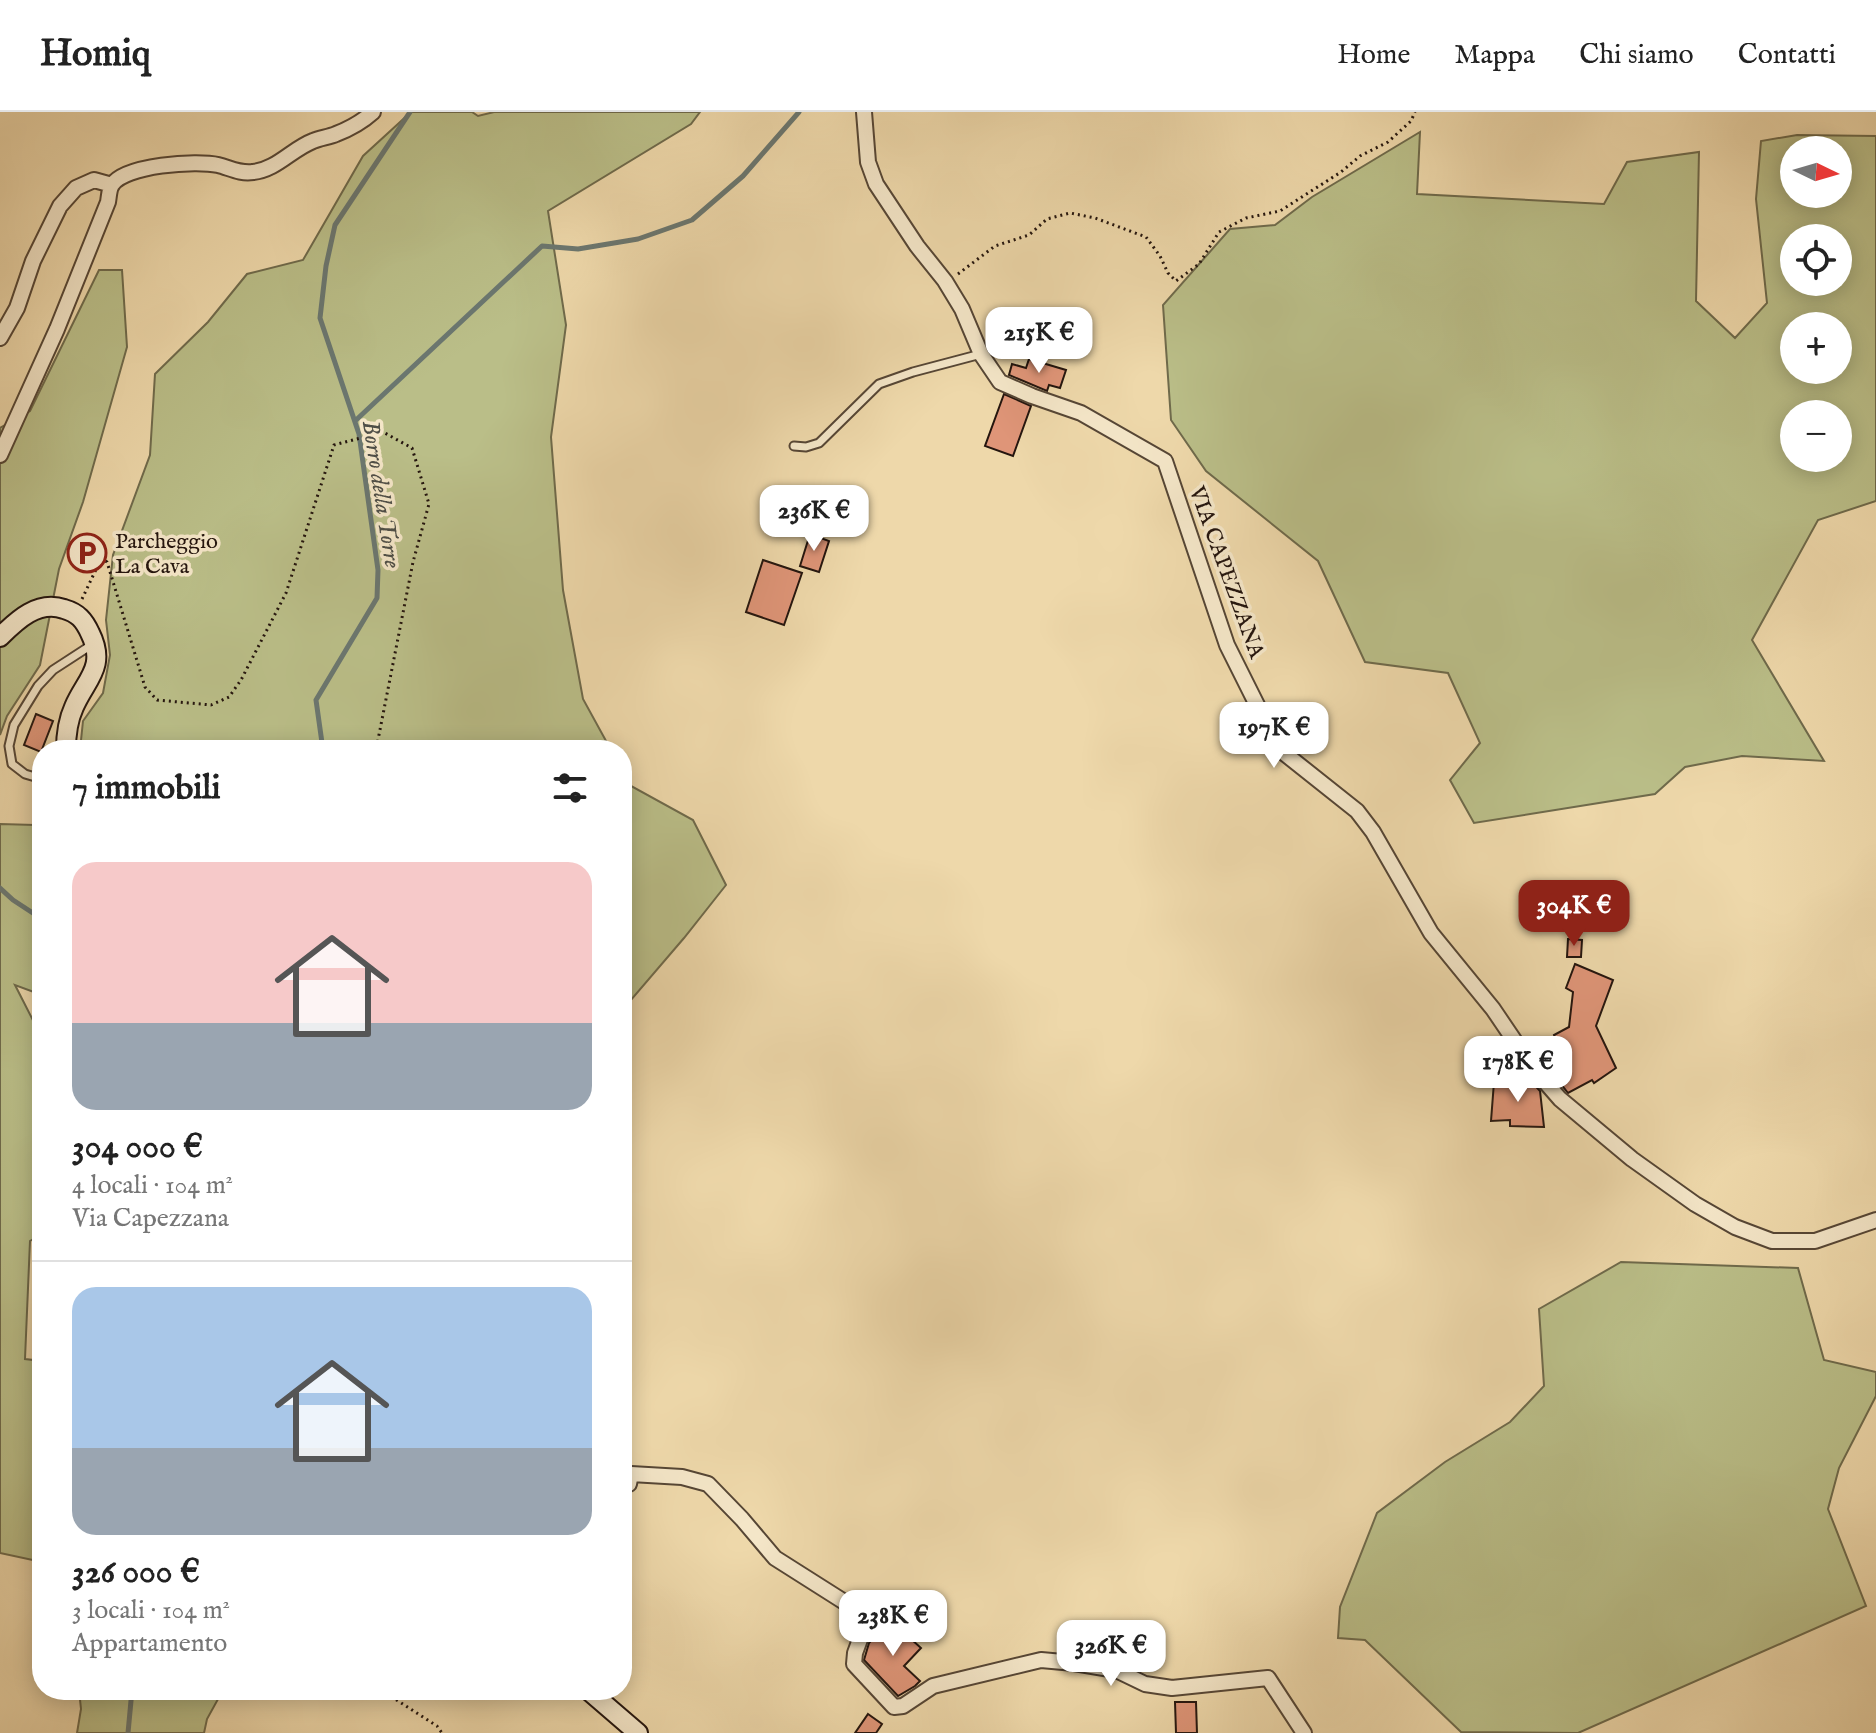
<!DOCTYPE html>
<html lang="it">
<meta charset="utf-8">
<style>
:root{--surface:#fff;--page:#f6f6f6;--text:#222;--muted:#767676;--line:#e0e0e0;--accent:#8f2418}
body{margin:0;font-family:"IM FELL English",serif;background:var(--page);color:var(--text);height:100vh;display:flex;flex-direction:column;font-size:30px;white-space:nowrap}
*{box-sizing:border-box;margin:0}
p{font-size:26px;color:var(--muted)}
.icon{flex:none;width:44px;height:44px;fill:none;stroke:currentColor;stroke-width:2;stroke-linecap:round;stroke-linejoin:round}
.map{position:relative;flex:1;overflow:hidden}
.side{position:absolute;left:32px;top:628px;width:600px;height:960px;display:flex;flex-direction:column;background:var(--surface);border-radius:32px;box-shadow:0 4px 20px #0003}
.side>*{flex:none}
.needle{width:52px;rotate:95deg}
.buttons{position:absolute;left:1780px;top:24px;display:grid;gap:16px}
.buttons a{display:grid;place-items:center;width:72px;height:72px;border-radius:50%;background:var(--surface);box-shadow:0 4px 20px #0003;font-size:40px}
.price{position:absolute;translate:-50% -68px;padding:0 18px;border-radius:16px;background:#fff;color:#222;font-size:26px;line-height:52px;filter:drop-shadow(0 2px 4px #0008)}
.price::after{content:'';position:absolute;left:50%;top:48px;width:24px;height:18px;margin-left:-12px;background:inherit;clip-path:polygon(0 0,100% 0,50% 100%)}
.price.on{background:var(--accent);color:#fff}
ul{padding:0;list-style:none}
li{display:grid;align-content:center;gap:16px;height:424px;padding:0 40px}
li+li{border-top:2px solid var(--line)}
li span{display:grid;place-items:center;height:248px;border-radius:24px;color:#555}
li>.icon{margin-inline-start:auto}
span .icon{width:144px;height:144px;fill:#fffc;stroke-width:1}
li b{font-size:34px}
h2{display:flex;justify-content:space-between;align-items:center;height:96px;padding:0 40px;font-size:34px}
header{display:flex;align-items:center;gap:48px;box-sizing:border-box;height:112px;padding:0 40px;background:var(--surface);border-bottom:2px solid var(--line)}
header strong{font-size:38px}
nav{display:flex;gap:44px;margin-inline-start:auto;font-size:28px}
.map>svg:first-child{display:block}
.green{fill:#babe88;stroke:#6f6a4b;stroke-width:2;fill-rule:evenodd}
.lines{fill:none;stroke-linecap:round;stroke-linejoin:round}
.stream{stroke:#6b7770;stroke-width:5}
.building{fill:#df9578;stroke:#24150e;stroke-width:2}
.lane-casing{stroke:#564635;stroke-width:11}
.street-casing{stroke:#564635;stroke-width:18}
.secondary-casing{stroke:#24150e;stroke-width:22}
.path{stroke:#24150e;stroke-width:3;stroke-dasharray:2 4;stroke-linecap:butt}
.lane{stroke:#f4e6c8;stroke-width:7}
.street{stroke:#f4e6c8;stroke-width:14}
.secondary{stroke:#f4e6c8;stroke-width:18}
.labels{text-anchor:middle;stroke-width:7;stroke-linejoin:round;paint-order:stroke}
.poi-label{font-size:22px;fill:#24150e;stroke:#f4e6c8;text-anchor:start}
.street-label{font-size:22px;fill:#24150e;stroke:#f4e6c8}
.water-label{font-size:24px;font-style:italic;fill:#4e4e47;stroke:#f4e6c8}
</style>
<header>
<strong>Homiq</strong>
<nav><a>Home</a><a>Mappa</a><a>Chi siamo</a><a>Contatti</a></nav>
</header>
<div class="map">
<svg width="1876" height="1621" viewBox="0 0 1876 1621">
<rect width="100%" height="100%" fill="#eed8aa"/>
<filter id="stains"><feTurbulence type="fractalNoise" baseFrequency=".0025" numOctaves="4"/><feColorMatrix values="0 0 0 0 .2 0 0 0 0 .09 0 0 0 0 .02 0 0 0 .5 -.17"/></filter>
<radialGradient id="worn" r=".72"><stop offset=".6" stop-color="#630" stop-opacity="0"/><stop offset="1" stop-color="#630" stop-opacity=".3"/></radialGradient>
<path class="green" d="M411,0H472L478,4L494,0H700L691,12L548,99L566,213L551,325L563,478L583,587L611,638H80L83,609L103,581L110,543L106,508L113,443L150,343L155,262L208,210L247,162L303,148L363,44Z
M1420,20L1417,82L1604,92L1627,50L1699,40L1696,189L1735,226L1767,191L1756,87L1761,29L1797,23L1876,24V389L1818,408L1752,528L1824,649L1742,644L1685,655L1655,682L1474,711L1450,668L1480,631L1448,561L1365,550L1318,449L1206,359L1171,308L1163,193L1230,117L1275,113L1312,85ZM1794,38H1838V82H1794ZM1794,126H1838V170H1794ZM1794,214H1838V258H1794ZM1794,302H1838V346H1794Z
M99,158H122L127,235L83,390L59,457L40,553L7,604L0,623V316L30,299Z
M622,658L631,674L693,708L726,773L684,826L625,895L622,896Z
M42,708V883L15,873L42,926V1122L30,1129L25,1247L42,1249V1450L0,1441V712L35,713Z
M1621,1150L1798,1156L1824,1248L1876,1260V1284L1839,1356L1828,1397L1866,1494L1578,1621L1461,1620L1365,1528L1338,1526L1340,1495L1377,1401L1445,1350L1510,1310L1544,1274L1539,1197Z
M79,1578H223L207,1607L204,1621H77L81,1597Z"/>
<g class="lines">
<path class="stream" d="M355,309L542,134L578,137L638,127L692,108L743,64L799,0
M323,638L316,588L377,486L378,458L359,322L320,206L326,154L335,113L410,0
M0,776L13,788L42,807
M128,1621L132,1578"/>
</g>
<path class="building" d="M1029,247L1066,258L1060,276L1049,273L1047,279L1009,263L1012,252L1026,256Z
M1004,282L1031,294L1013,344L985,334Z
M810,422L829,429L819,460L800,454Z
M763,448L802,461L784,513L746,500Z
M36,602L53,609L41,640L24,633Z
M1568,827L1582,828L1581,845H1567Z
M1575,852L1613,868L1596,914L1616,956L1594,971L1592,968L1568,981L1554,963L1567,956L1554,923L1569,915L1573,880L1566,876Z
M1530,968L1540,979L1544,1015L1510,1014V1008L1491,1009L1494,970Z
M890,1508L921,1536L904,1554L920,1569L915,1574L898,1584L864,1548L869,1531Z
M1175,1590H1196L1197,1621H1176Z
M868,1602L882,1612L876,1621H855Z"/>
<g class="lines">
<g class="lane-casing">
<path id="lane" d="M794,334L806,335L819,331L879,272L913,260L981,242
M42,667L25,662L12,652L9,634L14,613L38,574L53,558L93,532"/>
</g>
<g class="street-casing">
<path id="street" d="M864,0L868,50L876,72L917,134L945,169L962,197L981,242L1000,270L1032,284L1081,301L1165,349L1227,533L1279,637L1357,699L1373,720L1431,821L1493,897L1533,956L1560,987L1632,1047L1695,1092L1735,1115L1772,1129H1815L1876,1108
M0,226L17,196L33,149L60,94L76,76L94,68L112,73
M0,343L57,217L108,90C109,85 109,77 112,73C124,53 197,48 218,53C230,56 240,62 253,60C276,58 292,37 313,29C320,26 329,25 336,22C349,17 363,9 373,0
M622,1371L629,1372L631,1362L682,1365L708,1372L742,1407L775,1446L857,1498L866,1511L855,1541L854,1552L894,1595L903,1594L933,1574L1041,1548L1074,1551L1116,1558L1145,1572L1172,1576L1268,1566L1304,1621"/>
</g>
<g class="secondary-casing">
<path id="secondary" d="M0,525C17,508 38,488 64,497C78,501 84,508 90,521C107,555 86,567 74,595C68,608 66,624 66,638
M588,1578L638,1621"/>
</g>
<path class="path" d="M958,162L995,134L1029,123L1047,107L1070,101L1095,106L1146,125L1160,144L1168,161L1176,169L1199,152L1219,120L1246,106L1280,99L1341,60L1360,44L1388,30L1411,9L1415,0
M82,487L100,449L104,448L107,450L145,575L157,588L211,593L229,585L241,568L286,481L334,333L383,320L412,336L429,392L413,450L376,638
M381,1578L437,1614L442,1621"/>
<use href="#lane" class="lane"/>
<use href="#street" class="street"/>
<use href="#secondary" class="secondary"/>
</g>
<defs>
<g id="parking-ring" transform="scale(2)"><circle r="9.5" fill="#f4e6c8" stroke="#8f2418" stroke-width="1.5"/><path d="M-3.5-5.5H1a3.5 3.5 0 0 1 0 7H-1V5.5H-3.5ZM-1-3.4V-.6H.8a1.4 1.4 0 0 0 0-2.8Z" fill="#8f2418"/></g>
</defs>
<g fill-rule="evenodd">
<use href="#parking-ring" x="87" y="441"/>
</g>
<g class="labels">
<g class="poi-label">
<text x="115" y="436">Parcheggio<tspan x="115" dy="25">La Cava</tspan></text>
</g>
<g class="street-label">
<text transform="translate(1228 460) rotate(70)" y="8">VIA CAPEZZANA</text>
</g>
<g class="water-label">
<text transform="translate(382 382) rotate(81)" y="8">Borro della Torre</text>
</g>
</g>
<rect width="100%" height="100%" filter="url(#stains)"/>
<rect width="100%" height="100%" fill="url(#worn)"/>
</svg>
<div class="buttons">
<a><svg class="needle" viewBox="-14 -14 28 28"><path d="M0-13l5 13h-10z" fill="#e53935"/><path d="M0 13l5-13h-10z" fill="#767676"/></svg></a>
<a><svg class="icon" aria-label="locate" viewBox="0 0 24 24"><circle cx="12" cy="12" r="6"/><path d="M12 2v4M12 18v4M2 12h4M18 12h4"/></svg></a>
<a>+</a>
<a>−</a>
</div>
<b class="price" style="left:1039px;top:263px">215K €</b>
<b class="price" style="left:814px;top:441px">236K €</b>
<b class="price" style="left:1274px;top:658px">197K €</b>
<b class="price on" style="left:1574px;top:836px">304K €</b>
<b class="price" style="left:1518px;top:992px">178K €</b>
<b class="price" style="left:893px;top:1546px">238K €</b>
<b class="price" style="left:1111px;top:1576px">326K €</b>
<section class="side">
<h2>7 immobili<svg class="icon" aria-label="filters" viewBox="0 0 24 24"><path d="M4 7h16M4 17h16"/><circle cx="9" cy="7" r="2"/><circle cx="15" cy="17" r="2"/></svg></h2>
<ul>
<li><span style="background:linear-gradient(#f6c9c9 65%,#9aa5b1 0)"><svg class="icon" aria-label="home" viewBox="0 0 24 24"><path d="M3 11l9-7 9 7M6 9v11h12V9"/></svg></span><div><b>304 000 €</b><p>4 locali · 104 m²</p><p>Via Capezzana</p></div></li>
<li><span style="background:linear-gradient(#a9c7e8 65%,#9aa5b1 0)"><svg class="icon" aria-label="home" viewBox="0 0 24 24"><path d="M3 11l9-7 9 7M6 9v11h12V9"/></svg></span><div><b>326 000 €</b><p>3 locali · 104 m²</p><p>Appartamento</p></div></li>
</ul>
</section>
</div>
